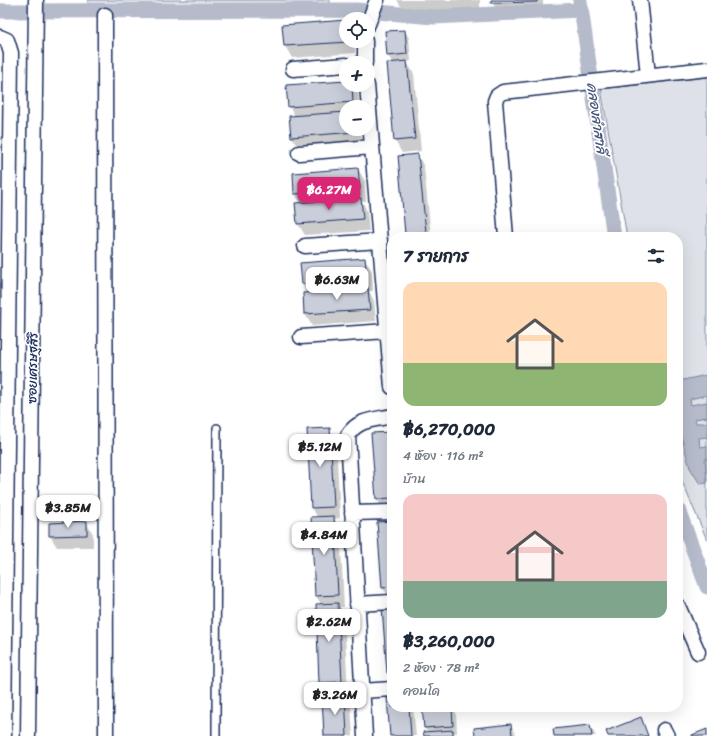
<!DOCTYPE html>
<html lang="th">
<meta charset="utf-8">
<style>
:root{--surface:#fff;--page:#f6f6f7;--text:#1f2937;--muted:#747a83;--accent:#db2777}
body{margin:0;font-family:Sriracha,"Playpen Sans Thai",sans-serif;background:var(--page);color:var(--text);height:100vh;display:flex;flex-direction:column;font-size:15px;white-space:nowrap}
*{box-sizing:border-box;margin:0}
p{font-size:13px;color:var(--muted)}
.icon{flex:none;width:22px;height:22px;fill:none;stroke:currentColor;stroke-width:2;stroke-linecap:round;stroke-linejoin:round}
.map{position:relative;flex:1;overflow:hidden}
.drawer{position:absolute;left:387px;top:232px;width:296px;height:480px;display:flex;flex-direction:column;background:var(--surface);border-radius:16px;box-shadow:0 4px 16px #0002}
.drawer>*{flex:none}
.buttons{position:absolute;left:339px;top:12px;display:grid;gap:8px}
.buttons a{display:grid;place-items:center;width:36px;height:36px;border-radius:50%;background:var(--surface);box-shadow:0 4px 16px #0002;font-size:20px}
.price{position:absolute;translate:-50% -34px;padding:0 9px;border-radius:8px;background:#fff;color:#222;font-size:13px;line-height:26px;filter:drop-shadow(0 1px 2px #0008)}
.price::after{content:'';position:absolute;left:50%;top:24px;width:12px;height:9px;margin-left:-6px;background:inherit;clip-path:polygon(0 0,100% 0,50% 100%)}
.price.selected{background:var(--accent);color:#fff}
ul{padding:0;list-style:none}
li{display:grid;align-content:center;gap:8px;height:212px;padding:0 16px}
li span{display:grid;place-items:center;height:124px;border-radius:12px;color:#555}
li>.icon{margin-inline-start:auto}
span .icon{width:72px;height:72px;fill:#fffc;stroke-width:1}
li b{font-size:17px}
h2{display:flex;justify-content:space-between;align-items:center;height:48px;padding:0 16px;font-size:17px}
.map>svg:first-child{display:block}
.green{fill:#dee1e7;stroke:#7c88a2}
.water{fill:#b5bbca;stroke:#77839f}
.shadow{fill:#0003}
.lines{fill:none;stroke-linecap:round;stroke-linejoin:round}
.canal{stroke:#b5bbca;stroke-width:15}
.building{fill:#caceda;stroke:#1b2f5e}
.service-casing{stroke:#1b2f5e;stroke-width:10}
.minor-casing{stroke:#1b2f5e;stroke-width:17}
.service{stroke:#fff;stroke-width:7}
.minor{stroke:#fff;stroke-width:14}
.labels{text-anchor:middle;stroke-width:3.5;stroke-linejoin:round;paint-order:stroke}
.street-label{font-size:13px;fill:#1b2f5e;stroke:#fff}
.water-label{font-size:14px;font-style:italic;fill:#49597e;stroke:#fff}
</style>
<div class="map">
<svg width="707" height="736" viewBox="0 0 707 736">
<rect width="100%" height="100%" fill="#fff"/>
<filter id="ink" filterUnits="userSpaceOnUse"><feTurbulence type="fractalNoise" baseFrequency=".025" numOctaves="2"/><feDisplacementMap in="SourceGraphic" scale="8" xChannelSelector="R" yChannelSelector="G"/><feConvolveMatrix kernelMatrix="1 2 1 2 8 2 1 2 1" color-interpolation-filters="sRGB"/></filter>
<g filter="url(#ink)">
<path class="green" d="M88,0H330V5L88,4Z
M707,77V540L678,472V237H627L601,89Z"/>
<path class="water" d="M707,375V395L690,399L691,405L707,402V417L695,419L696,423H707V437L699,438L700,447L707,446V459H705L707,483L700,484L690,468L678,425V384L683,380Z"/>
<path class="shadow" d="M397,0H480V9L404,11Z
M492,0H543V13L498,15Z
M346,21V41H355V53L292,58L285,46L284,26Z
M405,31L409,38L411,61L407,62L414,74L421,151L402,153L395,141L388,64H393L388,55Z
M346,82V85H353L358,93L359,107H346V129H361L362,144L298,148L292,137L295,116L289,106Z
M418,155L424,167L431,237H408L406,233Z
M358,169L365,181L366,201H362L367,211L369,231L305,235L298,224L301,203L295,194L294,174Z
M365,259L372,271L373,291H369L374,301L376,321L312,326L305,314L304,294H308L303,284Z
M329,429L336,441L340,518L334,519L340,529L344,607H340L344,615L348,693L327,694L320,682L321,604L316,596L312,518H318L312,508Z
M392,433V510L384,511L377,499L372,434Z
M86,522L93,534V547H57L50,536Z
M392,522V599H390L383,588Z
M392,607V680L388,673Z
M345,696L351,707L353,736H325Z
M392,699V707H413L416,736H391Z
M423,707H453L456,712L457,733H454L455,736H425L428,733L424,727Z
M511,725L517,736H476Z
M590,726L596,736H555Z"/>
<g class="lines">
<path class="canal" d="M580,1L614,237
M0,11L356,10L433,17L580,10
M678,509L707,587"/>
</g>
<path class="building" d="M491,0H537V2L491,3Z
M346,20V41L349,42L284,46L282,25Z
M405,30L407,54L387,56L385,31Z
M407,61L415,139L394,141L387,63Z
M346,81V85H352L353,102L288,107L286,85Z
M346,112V129H356V132L291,137L289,116Z
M418,154L426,232L405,234L398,156Z
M358,168L360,189L294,194L293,173Z
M361,198L363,219L297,224L295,203Z
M365,258L367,279L302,284L300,263Z
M368,288L370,310L304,314L303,293Z
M330,428L334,507L311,508L307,429Z
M392,432V498L376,499L371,433Z
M334,516L338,595L315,596L311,517Z
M87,521V535L49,536V523Z
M392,521V587L382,588L377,522Z
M338,603L342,682L319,683L316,604Z
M392,606V673H387L382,607Z
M345,695L347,736H324L322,696Z
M387,698H392V707H409L411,736H390Z
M422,707H452L453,726L424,728Z
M641,717L648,736H608L606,731Z
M511,724L512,736H475L474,728Z
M590,725L592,736H554L553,729Z
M707,729V736H692V735Z
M453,730V736H424L423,732Z"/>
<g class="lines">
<g class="service-casing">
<path id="service" d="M216,736L217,428"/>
</g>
<g class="minor-casing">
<path id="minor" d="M640,0L648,75
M105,15L106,736
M368,24L377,0
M0,37L7,40L11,53L4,736
M365,41V63
M293,69L346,65
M367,85L392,387
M299,153L372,147
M506,237L495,101L497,96L503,92L707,69
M305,246L380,241
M301,337L387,331
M352,513L392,512
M357,604L392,602
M678,606L698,652
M362,691L392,689
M664,730L667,736
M28,736L36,0
M365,736L348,435C358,419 374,420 392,416"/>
</g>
<use href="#service" class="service"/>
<use href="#minor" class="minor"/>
</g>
</g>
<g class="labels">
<g class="street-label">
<text transform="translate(32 368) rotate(-89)" y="5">ซอยเศรษฐสิริ</text>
</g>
<g class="water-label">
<text transform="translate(597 118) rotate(82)" y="5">คลองลำสาลี</text>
</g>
</g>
</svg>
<div class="buttons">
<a><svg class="icon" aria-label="locate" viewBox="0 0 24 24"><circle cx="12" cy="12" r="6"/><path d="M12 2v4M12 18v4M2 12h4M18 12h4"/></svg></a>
<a>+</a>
<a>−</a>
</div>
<b class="price selected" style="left:329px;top:211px">฿6.27M</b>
<b class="price" style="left:337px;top:301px">฿6.63M</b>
<b class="price" style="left:320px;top:468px">฿5.12M</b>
<b class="price" style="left:68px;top:529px">฿3.85M</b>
<b class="price" style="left:324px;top:556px">฿4.84M</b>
<b class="price" style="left:329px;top:643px">฿2.62M</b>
<b class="price" style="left:335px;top:716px">฿3.26M</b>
<section class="drawer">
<h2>7 รายการ<svg class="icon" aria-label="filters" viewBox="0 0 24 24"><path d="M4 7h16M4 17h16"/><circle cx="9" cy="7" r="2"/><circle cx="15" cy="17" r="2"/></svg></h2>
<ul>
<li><span style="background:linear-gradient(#ffd9b3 65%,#8fb573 0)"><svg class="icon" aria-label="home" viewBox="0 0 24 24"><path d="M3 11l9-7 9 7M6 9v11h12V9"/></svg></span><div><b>฿6,270,000</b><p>4 ห้อง · 116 m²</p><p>บ้าน</p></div></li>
<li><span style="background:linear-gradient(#f6c9c9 70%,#7fa58c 0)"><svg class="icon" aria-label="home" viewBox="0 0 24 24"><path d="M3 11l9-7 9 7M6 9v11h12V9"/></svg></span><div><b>฿3,260,000</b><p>2 ห้อง · 78 m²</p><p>คอนโด</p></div></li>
</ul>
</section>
</div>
